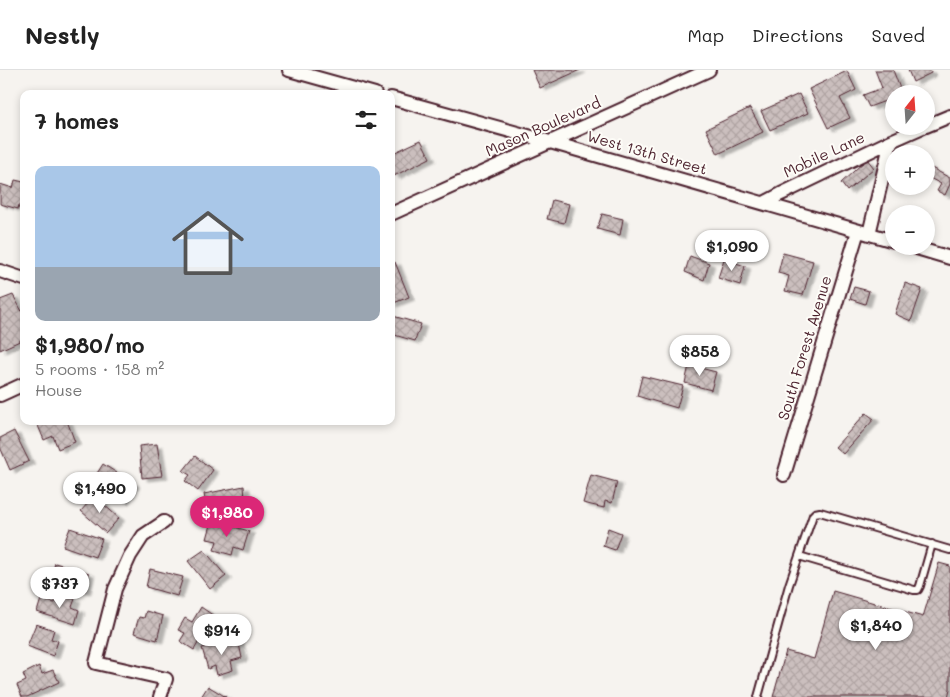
<!DOCTYPE html>
<meta charset="utf-8">
<style>
:root{--surface:#fff;--page:#f2f2f2;--text:#222;--muted:#767676;--line:#e0e0e0;--accent:#db2777}
body{margin:0;font-family:Mali,sans-serif;background:var(--page);color:var(--text);height:100vh;display:flex;flex-direction:column;font-size:19px;white-space:nowrap}
*{box-sizing:border-box;margin:0}
p{font-size:16px;color:var(--muted)}
.icon{flex:none;width:28px;height:28px;fill:none;stroke:currentColor;stroke-width:2;stroke-linecap:round;stroke-linejoin:round}
.map{position:relative;flex:1;overflow:hidden}
.details{position:absolute;left:20px;top:20px;width:375px;height:335px;display:flex;flex-direction:column;background:var(--surface);border-radius:10px;box-shadow:0 2px 8px #0003}
.details>*{flex:none}
.needle{width:32px;rotate:17deg}
.fabs{position:absolute;left:885px;top:15px;display:grid;gap:10px}
.fabs a{display:grid;place-items:center;width:50px;height:50px;border-radius:50%;background:var(--surface);box-shadow:0 2px 8px #0003;font-size:25px}
.price{position:absolute;translate:-50% -42px;padding:0 11px;border-radius:18px;background:#fff;color:#222;font-size:16px;line-height:32px;filter:drop-shadow(0 1px 2px #0008)}
.price::after{content:'';position:absolute;left:50%;top:30px;width:15px;height:11px;margin-left:-8px;background:inherit;clip-path:polygon(0 0,100% 0,50% 100%)}
.price.selected{background:var(--accent);color:#fff}
ul{padding:0;list-style:none}
li{display:grid;align-content:center;gap:10px;height:265px;padding:0 15px}
li+li{border-top:1px solid var(--line)}
li span{display:grid;place-items:center;height:155px;border-radius:10px;color:#555}
li>.icon{margin-inline-start:auto}
span .icon{width:90px;height:90px;fill:#fffc;stroke-width:1}
li b{font-size:21px}
h2{display:flex;justify-content:space-between;align-items:center;height:60px;padding:0 15px;font-size:21px}
header{display:flex;align-items:center;gap:30px;box-sizing:border-box;height:70px;padding:0 25px;background:var(--surface);border-bottom:1px solid var(--line)}
header strong{font-size:24px}
nav{display:flex;gap:28px;margin-inline-start:auto;font-size:18px}
.map>svg:first-child{display:block}
.building{fill:url(#building-cross-hatch);stroke:#4a1f2b;filter:url(#shadow)}
.lines{fill:none;stroke-linecap:round;stroke-linejoin:round}
.service-casing{stroke:#4a1f2b;stroke-width:10}
.minor-casing{stroke:#4a1f2b;stroke-width:16}
.service{stroke:#fdfcf7;stroke-width:6}
.minor{stroke:#fdfcf7;stroke-width:12}
.labels{text-anchor:middle;stroke-width:4;stroke-linejoin:round;paint-order:stroke}
.street-label{font-size:15px;fill:#4a1f2b;stroke:#fdfcf7}
</style>
<header>
<strong>Nestly</strong>
<nav><a>Map</a><a>Directions</a><a>Saved</a></nav>
</header>
<div class="map">
<svg width="950" height="627" viewBox="0 0 950 627">
<defs>
<pattern id="building-cross-hatch" width="8" height="8" patternUnits="userSpaceOnUse" patternTransform="scale(1.25)"><rect width="8" height="8" fill="#cbbfbe"/><path d="M0 0l8 8M0 8l8-8" fill="none" stroke="#b0a4a3"/></pattern>
<filter id="shadow"><feDropShadow dx="5.5" dy="3" stdDeviation="1" flood-color="#0004"/></filter>
</defs>
<rect width="100%" height="100%" fill="#f6f3ef"/>
<filter id="ink" filterUnits="userSpaceOnUse"><feTurbulence type="fractalNoise" baseFrequency=".02" numOctaves="2"/><feDisplacementMap in="SourceGraphic" scale="10" xChannelSelector="R" yChannelSelector="G"/><feConvolveMatrix kernelMatrix="1 2 1 2 8 2 1 2 1" color-interpolation-filters="sRGB"/></filter>
<g filter="url(#ink)">
<path class="building" d="M532,0H580L540,18Z
M875,0H893L902,24H894V36L891,37L888,30L869,37L863,25L882,18Z
M908,0H930L931,3L913,12Z
M847,1L856,20L840,28L850,48L828,58L809,19Z
M799,24L808,43L770,60L761,41Z
M750,38L763,62L718,84L706,59Z
M421,70L430,88L394,106L391,100V84Z
M867,89L874,98L847,121L841,113Z
M926,95L950,108V114L945,125L937,121L941,114L926,106Z
M15,110L24,112V137L19,135L18,139L0,134V114L13,118Z
M552,130L569,134L564,153L547,149Z
M602,144L623,149L620,165L597,159Z
M783,183L813,191L803,225L785,221L789,206L778,203Z
M690,186L709,193L704,210L685,202Z
M724,189L745,196L740,215L718,208Z
M395,192L409,227L391,234V193Z
M905,213L922,219L911,251L895,244Z
M854,217L869,221L865,234L850,229Z
M13,225L24,245V269L0,280V230Z
M393,246L421,254L415,271L391,264V253Z
M689,295L716,302L711,320L685,313Z
M642,306L683,316L677,338L637,326Z
M866,343L874,349L843,384L835,377Z
M36,351H67L75,372L58,379L53,366L44,370Z
M14,361L29,391L10,400L0,377V368Z
M157,374L162,406L142,408L139,376Z
M195,386L213,400L198,421L185,411L190,405L183,401Z
M103,394L134,414L123,431L92,411Z
M591,405L617,412L612,433L605,431L604,438L583,433Z
M244,416L245,429L238,430L241,441L223,444V438L207,441L204,424Z
M94,426L119,448L106,463L81,441Z
M212,451L249,461L243,480L234,477L232,485L214,480L217,471L207,469Z
M70,458L102,469L95,487L63,476Z
M608,458L621,463L615,480L603,476Z
M204,480L226,506L210,519L188,491Z
M55,493L89,503L85,521L50,512Z
M939,493L950,496V619L948,627H773L786,581L814,589L833,521L923,547Z
M150,499L183,507L177,526L146,517Z
M57,525L75,529L72,537L79,540L75,554L37,542L41,529L55,533Z
M201,537L214,546L194,580L180,571L185,563L178,560L185,548L192,552Z
M146,541L163,546L157,570L134,563L139,547L144,548Z
M36,554L54,560L51,569L58,571L53,586L27,576Z
M238,569L242,588L231,591L233,600L217,605L215,596L208,599L202,578Z
M39,596L42,604L53,600L59,612L27,627H22L17,615L26,611L23,604Z
M208,616L226,627H201Z"/>
<g class="lines">
<g class="service-casing">
<path id="service" d="M799,486L914,520H918L920,516L932,474
M758,627L789,515L813,445L815,443L820,442L950,480"/>
</g>
<g class="minor-casing">
<path id="minor" d="M289,0L375,24
M391,28L550,72L894,171
M926,56L950,46
M764,133L781,124L891,71L925,56
M391,144L709,0
M869,164L891,71
M910,176L950,188
M0,201L24,209
M0,325L24,314
M784,405L858,161
M160,627L166,609L96,593L115,519L130,486L143,466L164,452"/>
</g>
<use href="#service" class="service"/>
<use href="#minor" class="minor"/>
</g>
</g>
<g class="labels">
<g class="street-label">
<text transform="translate(543 57) rotate(-24)" y="5">Mason Boulevard</text>
<text transform="translate(647 83) rotate(16)" y="5">West 13th Street</text>
<text transform="translate(824 85) rotate(-25)" y="5">Mobile Lane</text>
<text transform="translate(805 278) rotate(-73)" y="5">South Forest Avenue</text>
</g>
</g>
</svg>
<div class="fabs">
<a><svg class="needle" viewBox="-14 -14 28 28"><path d="M0-13l5 13h-10z" fill="#e53935"/><path d="M0 13l5-13h-10z" fill="#767676"/></svg></a>
<a>+</a>
<a>−</a>
</div>
<b class="price" style="left:732px;top:202px">$1,090</b>
<b class="price" style="left:700px;top:307px">$858</b>
<b class="price" style="left:100px;top:444px">$1,490</b>
<b class="price selected" style="left:227px;top:468px">$1,980</b>
<b class="price" style="left:60px;top:539px">$737</b>
<b class="price" style="left:876px;top:581px">$1,840</b>
<b class="price" style="left:222px;top:586px">$914</b>
<section class="details">
<h2>7 homes<svg class="icon" aria-label="filters" viewBox="0 0 24 24"><path d="M4 7h16M4 17h16"/><circle cx="9" cy="7" r="2"/><circle cx="15" cy="17" r="2"/></svg></h2>
<ul>
<li><span style="background:linear-gradient(#a9c7e8 65%,#9aa5b1 0)"><svg class="icon" aria-label="home" viewBox="0 0 24 24"><path d="M3 11l9-7 9 7M6 9v11h12V9"/></svg></span><div><b>$1,980/mo</b><p>5 rooms · 158 m²</p><p>House</p></div></li>
</ul>
</section>
</div>
